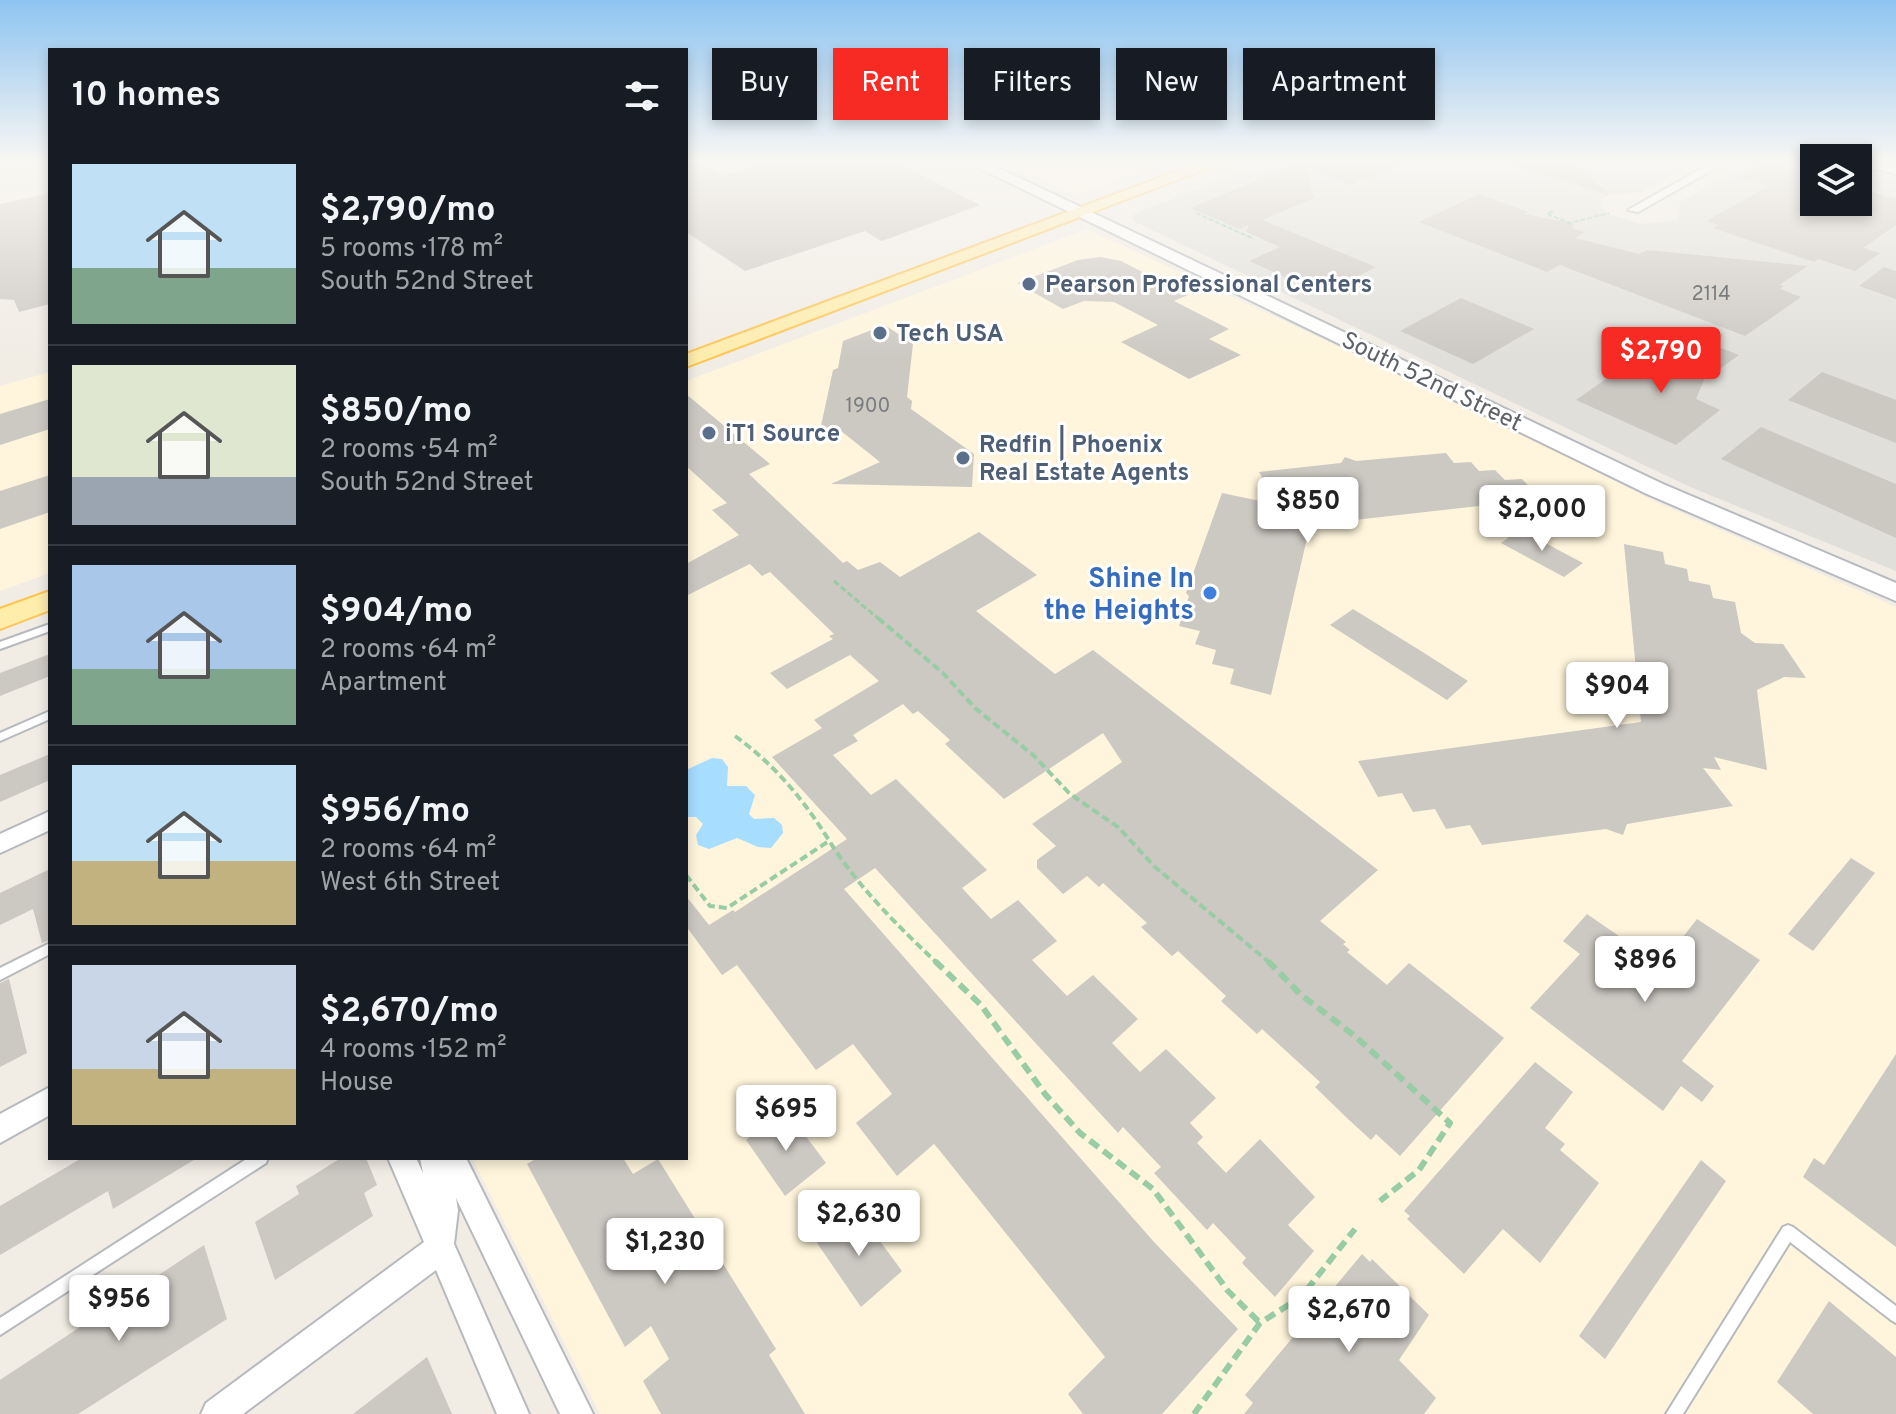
<!DOCTYPE html>
<meta charset="utf-8">
<style>
:root{--surface:#171b24;--page:#242831;--text:#f1f3f6;--muted:#9ea1a6;--line:#363941;--accent:#f72a24}
body{margin:0;font-family:Overpass,sans-serif;background:var(--page);color:var(--text);height:100vh;display:flex;flex-direction:column;font-size:30px;white-space:nowrap}
*{box-sizing:border-box;margin:0}
p{font-size:26px;color:var(--muted)}
.icon{flex:none;width:44px;height:44px;fill:none;stroke:currentColor;stroke-width:2;stroke-linecap:round;stroke-linejoin:round}
.map{position:relative;flex:1;overflow:hidden}
.sheet{position:absolute;left:48px;top:48px;width:640px;height:1112px;display:flex;flex-direction:column;background:var(--surface);border-radius:0px;box-shadow:0 4px 12px #0003}
.sheet>*{flex:none}
.hud{position:absolute;left:712px;top:48px;width:760px;height:72px;display:flex;gap:16px}
.controls{position:absolute;left:1800px;top:144px;display:grid;gap:16px}
.controls a{display:grid;place-items:center;width:72px;height:72px;border-radius:0px;background:var(--surface);box-shadow:0 4px 12px #0003;font-size:40px}
.price{position:absolute;translate:-50% -68px;padding:0 18px;border-radius:8px;background:#fff;color:#222;font-size:26px;line-height:52px;filter:drop-shadow(0 2px 4px #0008)}
.price::after{content:'';position:absolute;left:50%;top:48px;width:24px;height:18px;margin-left:-12px;background:inherit;clip-path:polygon(0 0,100% 0,50% 100%)}
.price.selected{background:var(--accent);color:#fff}
ul{padding:0;list-style:none}
li{display:flex;align-items:center;gap:24px;height:200px;padding:0 24px}
li+li{border-top:2px solid var(--line)}
li span{display:grid;place-items:center;flex:none;width:224px;height:160px;border-radius:0px;color:#555}
li>.icon{margin-inline-start:auto}
span .icon{width:96px;height:96px;fill:#fffc;stroke-width:1}
li b{font-size:34px}
h2{display:flex;justify-content:space-between;align-items:center;height:96px;padding:0 24px;font-size:34px}
.chip{padding:0 28px;border-radius:0px;background:var(--surface);box-shadow:0 4px 12px #0003;font-size:28px;line-height:72px}
.chip.selected{background:var(--accent);color:#fff}
.map>svg:first-child{display:block}
.commercial{fill:#fff5dc}
.industrial{fill:#e1dfda}
.water{fill:#a7ddff}
.building{fill:#ccc8c2}
.lines{fill:none;stroke-linecap:round;stroke-linejoin:round}
.lane-casing{stroke:#b6b9bd;stroke-width:4}
.street-casing{stroke:#b6b9bd;stroke-width:4}
.secondary-casing{stroke:#b7bbc0;stroke-width:4}
.primary-casing{stroke:#fdc452;stroke-width:4}
.path-far3{stroke:#98cca4;stroke-width:2;stroke-dasharray:5 2;stroke-linecap:butt}
.path-far2{stroke:#98cca4;stroke-width:3;stroke-dasharray:6 3;stroke-linecap:butt}
.path-far1{stroke:#98cca4;stroke-width:4;stroke-dasharray:8 4;stroke-linecap:butt}
.path{stroke:#98cca4;stroke-width:6;stroke-dasharray:11 6;stroke-linecap:butt}
.lane{fill:#fff;fill-rule:evenodd}
.street{fill:#fff;fill-rule:evenodd}
.secondary{fill:#fff;fill-rule:evenodd}
.primary{fill:#ffedac;fill-rule:evenodd}
.service-dot{fill:#5c6f8a;stroke:#fff;stroke-width:3}
.shop-dot{fill:#3f7fe0;stroke:#fff;stroke-width:3}
.labels{text-anchor:middle;stroke-width:6;stroke-linejoin:round;paint-order:stroke}
.far-number-label{font-size:20px;fill:#797c7e}
.far-service-label{font-size:24px;font-weight:bold;fill:#4e5e75;stroke:#fff;text-anchor:start}
.far-street-label{font-size:24px;fill:#5d6267;stroke:#fff}
.shop-label{font-size:28px;font-weight:bold;fill:#366cbe;stroke:#fff;text-anchor:end}
</style>
<div class="map">
<svg width="1896" height="1414" viewBox="0 0 1896 1414">
<rect width="100%" height="100%" fill="#f1ede5"/>
<path class="commercial" d="M999,161H1169L1077,195Z
M1087,229L1500,422L1654,501L1896,607V1414H600L472,1158H686V381Z
M50,372V573L0,591V386Z"/>
<path class="industrial" d="M1270,161H1699L1641,192L1610,195L1600,199L1602,208L1611,215L1642,224L1678,220L1680,202L1753,161H1814V202H1858V166L1896,177V571L1690,487L1133,221V214Z"/>
<path class="water" d="M712,758L722,759L728,767L727,786H746L755,795L749,814L754,819L774,818L782,825L783,833L771,848L758,847L737,838L709,849L698,845L696,835L703,824L696,817H686V770Z"/>
<path class="building" d="M686,161H699L723,176L773,161H894L980,205L893,237L881,241L865,231L745,271L686,232Z
M1294,161H1405L1350,185L1306,168L1314,198L1262,220L1376,267L1323,294L1249,261L1280,247L1246,232L1249,225L1239,229L1190,208L1297,164Z
M1518,161H1569L1609,193L1607,195L1517,165Z
M1768,161L1814,175V202H1858V188L1896,199V225L1863,248L1880,253L1855,271L1818,259L1814,262L1713,228L1718,225L1707,221L1768,186L1739,177Z
M50,193V304L19,312L14,300L0,299V204Z
M1479,194L1528,212L1524,214L1573,223L1572,228L1585,232L1575,238L1639,254L1647,250L1808,266L1779,285L1784,286L1780,289L1801,297L1745,336L1560,265L1547,272L1419,222Z
M1100,257L1121,261L1188,295L1174,301L1229,329L1209,339L1241,355L1189,379L1121,342L1158,325L1114,302L1084,301L1063,309L1017,283L1078,260Z
M1884,267L1896,271V299L1859,286Z
M1461,298L1468,301L1534,329L1473,364L1400,331Z
M885,325L913,344L907,397L912,401L911,409L974,454L972,487L831,484L880,462L836,427L819,435L833,370L838,368L843,341Z
M1723,333L1718,347L1739,355L1717,371L1709,368L1696,399L1720,410L1676,445L1576,400L1630,362L1663,375Z
M1822,372L1896,400V443L1788,400Z
M686,394L770,464L749,474L843,563L847,561L858,570L880,562L900,577L979,532L1037,575L976,611L1055,674L1093,650L1378,870L1320,921L1346,942L1343,944L1350,950L1347,952L1387,985L1409,963L1504,1038L1400,1156L1376,1134L1371,1140L1348,1119L1315,1087L1320,1082L1262,1029L1257,1034L1221,1001L1226,996L1178,951L1172,956L1141,927L1147,923L1103,883L1099,887L1087,876L1063,894L1037,868V860L1056,846L1032,824L1122,762L1103,733L1004,799L945,744L950,740L918,711L913,714L903,704L853,735L858,741L833,755L871,795L896,779L987,870L962,888L991,919L1018,900L1057,941L1032,960L1067,996L1093,975L1138,1019L1112,1043L1140,1072L1166,1049L1216,1098L1190,1123L1203,1137L1197,1143L1226,1173L1260,1139L1315,1197L1288,1225L1314,1251L1275,1297L1242,1263L1246,1258L1213,1223L1207,1230L1154,1173L1161,1167L1123,1127L1118,1133L875,868L844,889L1154,1242L1238,1329L1162,1414H1083L1068,1394L1105,1357L940,1151L934,1144L897,1176L856,1123L892,1094L853,1044L816,1070L737,965L722,975L686,926V896L709,925L733,910L735,912L847,839L772,757L822,728L814,720L879,681L850,655L787,689L770,673L833,639L829,636L834,634L770,572L762,576L750,564L686,596V564L739,535L712,510L727,503L686,466Z
M50,399V429L0,445V414Z
M1761,427L1896,484V538L1721,459Z
M1446,453L1454,463L1471,462L1479,471L1495,470L1505,480L1522,479L1541,499L1310,525L1271,695L1230,684L1234,669L1212,664L1216,650L1195,644L1200,631L1179,626L1189,596L1186,593L1222,493L1260,501L1259,494L1272,495L1259,472L1341,463L1345,457L1356,461Z
M50,475V512L0,529V491Z
M1520,529L1562,552L1583,563L1564,577L1501,543Z
M1624,544L1663,552L1665,564L1687,569L1689,581L1710,585L1713,598L1735,602L1741,633L1755,643L1783,644L1806,678L1784,677L1757,690L1767,770L1714,757L1721,770L1703,768L1733,806L1627,824L1623,835L1606,829L1482,845L1470,825L1446,829L1435,809L1413,812L1402,793L1378,797L1358,761L1641,722Z
M1353,609L1421,651L1468,681L1447,700L1330,625Z
M50,654V676L0,696V673Z
M50,754V780L0,802V775Z
M1851,858L1875,873L1813,951L1788,934Z
M50,869V940L42,943L33,909L0,925V893Z
M1587,914L1661,965L1697,919L1760,960L1682,1061L1714,1086L1702,1102L1681,1086L1663,1111L1530,1008L1580,954L1563,941Z
M9,979L27,1053L0,1067V983Z
M1896,1054V1247L1803,1177L1814,1158L1824,1165Z
M1535,1062L1573,1092L1545,1128L1565,1144L1560,1150L1599,1183L1540,1263L1503,1229L1464,1274L1407,1219L1410,1216L1404,1211Z
M786,1110L826,1163L785,1196L746,1140Z
M82,1158H197L113,1209L108,1191L0,1255V1206Z
M341,1158H366L377,1185L364,1193L373,1216L275,1280L255,1222L299,1194L296,1186Z
M537,1158H623L633,1174L658,1159L776,1349L769,1355L805,1414H661L643,1381L669,1359L651,1326L625,1347L527,1164Z
M1701,1160L1726,1181L1605,1359L1579,1336Z
M857,1210L902,1271L861,1307L817,1243Z
M204,1245L227,1319L78,1414H0V1380Z
M1362,1254L1370,1262L1372,1259L1429,1315L1399,1360L1436,1398L1424,1414H1244L1253,1403L1245,1395Z
M1829,1301L1896,1357V1414H1813L1777,1382Z
M427,1357L452,1414H353Z"/>
<g class="lines">
<g class="lane-casing">
<path id="lane" d="M50,624V631L0,649V642Z
M50,711V719L0,741V733Z
M50,943V954L0,980V968Z
M248,1158H268L266,1163L0,1335V1318Z
M1788,1225L1793,1227L1896,1306V1323L1891,1320L1790,1242L1683,1414H1666L1783,1227Z"/>
</g>
<g class="street-casing">
<path id="street" d="M1715,161H1728L1638,212L1628,210Z
M1858,161L1896,168V174L1858,164Z
M50,811V830L0,853V834Z
M50,1087V1115L0,1143V1114Z
M388,1158H416L423,1173L420,1158H466L593,1414H560L456,1198L458,1210L454,1244L529,1414H497L436,1270L243,1414H201L206,1403L424,1242Z"/>
</g>
<g class="secondary-casing">
<path id="secondary" d="M965,161H984L1663,484L1896,583V601L1647,494Z"/>
</g>
<g class="primary-casing">
<path id="primary" d="M1204,161H1227L686,367V354Z
M50,591V610L0,629V609Z"/>
</g>
<path class="path-far3" d="M1553,211L1547,214L1570,223L1609,213
M1196,213L1254,239"/>
<path class="path-far2" d="M834,581L880,620"/>
<path class="path-far1" d="M878,618L943,673L975,708L1033,755L1070,794L1118,827L1155,867L1270,963
M735,736C775,765 804,800 830,842C858,887 899,927 937,963
M686,875L710,906L727,908L829,841"/>
<path class="path" d="M935,961L981,1005L1045,1094L1080,1133L1153,1189L1228,1291L1260,1323
M1268,961L1300,994L1356,1037L1450,1123L1419,1170L1380,1201
M1194,1414L1260,1323L1301,1297L1355,1229"/>
<use href="#lane" class="lane"/>
<use href="#street" class="street"/>
<use href="#secondary" class="secondary"/>
<use href="#primary" class="primary"/>
</g>
<linearGradient id="sky" x2="0" y2="1"><stop stop-color="#8ec4f1"/><stop offset="0.45" stop-color="#f9f7f3"/><stop offset="1" stop-color="#f9f7f3" stop-opacity="0"/></linearGradient>
<rect width="1896" height="359" fill="url(#sky)"/>
<g class="service-dot">
<circle cx="1029" cy="284" r="8"/>
<circle cx="880" cy="333" r="8"/>
<circle cx="709" cy="433" r="8"/>
<circle cx="963" cy="458" r="8"/>
</g>
<circle class="shop-dot" cx="1210" cy="593" r="8"/>
<g class="labels">
<g class="far-number-label">
<text x="1711" y="300">2114</text>
<text x="868" y="412">1900</text>
</g>
<g class="far-service-label">
<text x="1045" y="292">Pearson Professional Centers</text>
<text x="896" y="341">Tech USA</text>
<text x="725" y="441">iT1 Source</text>
<text x="979" y="452">Redfin | Phoenix<tspan x="979" dy="28">Real Estate Agents</tspan></text>
</g>
<g class="far-street-label">
<text transform="translate(1432 381) rotate(26)" y="8">South 52nd Street</text>
</g>
<g class="shop-label">
<text x="1194" y="587">Shine In<tspan x="1194" dy="32">the Heights</tspan></text>
</g>
</g>
</svg>
<div class="controls">
<a><svg class="icon" aria-label="layers" viewBox="0 0 24 24"><path d="M12 4l9 5-9 5-9-5zM3 14l9 5 9-5"/></svg></a>
</div>
<b class="price selected" style="left:1661px;top:395px">$2,790</b>
<b class="price" style="left:1308px;top:545px">$850</b>
<b class="price" style="left:1542px;top:553px">$2,000</b>
<b class="price" style="left:1617px;top:730px">$904</b>
<b class="price" style="left:1645px;top:1004px">$896</b>
<b class="price" style="left:786px;top:1153px">$695</b>
<b class="price" style="left:859px;top:1258px">$2,630</b>
<b class="price" style="left:665px;top:1286px">$1,230</b>
<b class="price" style="left:119px;top:1343px">$956</b>
<b class="price" style="left:1349px;top:1354px">$2,670</b>
<div class="hud">
<a class="chip">Buy</a>
<a class="chip selected">Rent</a>
<a class="chip">Filters</a>
<a class="chip">New</a>
<a class="chip">Apartment</a>
</div>
<section class="sheet">
<h2>10 homes<svg class="icon" aria-label="filters" viewBox="0 0 24 24"><path d="M4 7h16M4 17h16"/><circle cx="9" cy="7" r="2"/><circle cx="15" cy="17" r="2"/></svg></h2>
<ul>
<li><span style="background:linear-gradient(#bfe0f5 65%,#7fa58c 0)"><svg class="icon" aria-label="home" viewBox="0 0 24 24"><path d="M3 11l9-7 9 7M6 9v11h12V9"/></svg></span><div><b>$2,790/mo</b><p>5 rooms · 178 m²</p><p>South 52nd Street</p></div></li>
<li><span style="background:linear-gradient(#dfe7d0 70%,#9aa5b1 0)"><svg class="icon" aria-label="home" viewBox="0 0 24 24"><path d="M3 11l9-7 9 7M6 9v11h12V9"/></svg></span><div><b>$850/mo</b><p>2 rooms · 54 m²</p><p>South 52nd Street</p></div></li>
<li><span style="background:linear-gradient(#a9c7e8 65%,#7fa58c 0)"><svg class="icon" aria-label="home" viewBox="0 0 24 24"><path d="M3 11l9-7 9 7M6 9v11h12V9"/></svg></span><div><b>$904/mo</b><p>2 rooms · 64 m²</p><p>Apartment</p></div></li>
<li><span style="background:linear-gradient(#bfe0f5 60%,#c2b280 0)"><svg class="icon" aria-label="home" viewBox="0 0 24 24"><path d="M3 11l9-7 9 7M6 9v11h12V9"/></svg></span><div><b>$956/mo</b><p>2 rooms · 64 m²</p><p>West 6th Street</p></div></li>
<li><span style="background:linear-gradient(#c9d6e8 65%,#c2b280 0)"><svg class="icon" aria-label="home" viewBox="0 0 24 24"><path d="M3 11l9-7 9 7M6 9v11h12V9"/></svg></span><div><b>$2,670/mo</b><p>4 rooms · 152 m²</p><p>House</p></div></li>
</ul>
</section>
</div>
